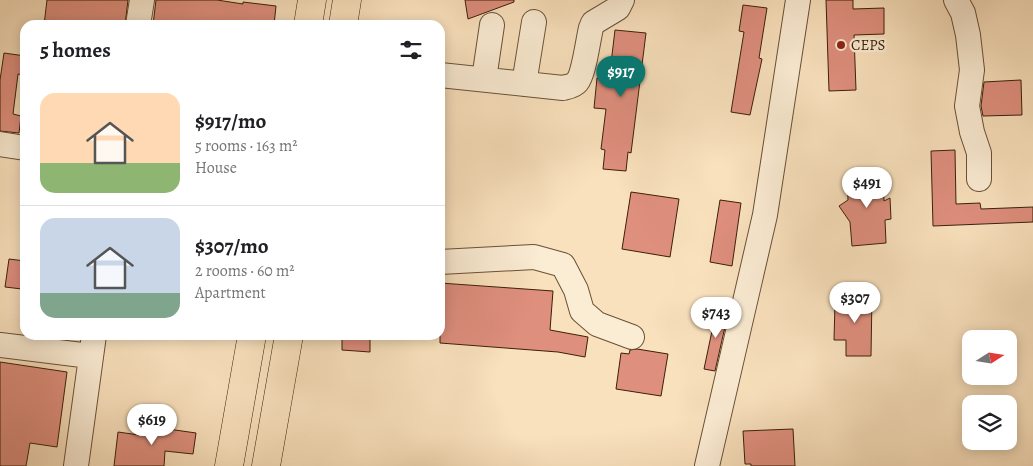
<!DOCTYPE html>
<meta charset="utf-8">
<style>
:root{--surface:#fff;--page:#f2f2f2;--text:#202124;--muted:#757577;--line:#e0e0e0;--accent:#0f766e}
body{margin:0;font-family:Alegreya,serif;background:var(--page);color:var(--text);height:100vh;display:flex;flex-direction:column;font-size:19px;white-space:nowrap}
*{box-sizing:border-box;margin:0}
p{font-size:16px;color:var(--muted)}
.icon{flex:none;width:28px;height:28px;fill:none;stroke:currentColor;stroke-width:2;stroke-linecap:round;stroke-linejoin:round}
.map{position:relative;flex:1;overflow:hidden}
.side{position:absolute;left:20px;top:20px;width:425px;height:320px;display:flex;flex-direction:column;background:var(--surface);border-radius:15px;box-shadow:0 2px 12px #0003}
.side>*{flex:none}
.needle{width:32px;rotate:78deg}
.buttons{position:absolute;left:962px;top:330px;display:grid;gap:10px}
.buttons a{display:grid;place-items:center;width:55px;height:55px;border-radius:10px;background:var(--surface);box-shadow:0 2px 12px #0003;font-size:25px}
.price{position:absolute;translate:-50% -42px;padding:0 11px;border-radius:18px;background:#fff;color:#222;font-size:16px;line-height:32px;filter:drop-shadow(0 1px 2px #0008)}
.price::after{content:'';position:absolute;left:50%;top:30px;width:15px;height:11px;margin-left:-8px;background:inherit;clip-path:polygon(0 0,100% 0,50% 100%)}
.price.on{background:var(--accent);color:#fff}
ul{padding:0;list-style:none}
li{display:flex;align-items:center;gap:15px;height:125px;padding:0 20px}
li+li{border-top:1px solid var(--line)}
li span{display:grid;place-items:center;flex:none;width:140px;height:100px;border-radius:15px;color:#555}
li>.icon{margin-inline-start:auto}
span .icon{width:60px;height:60px;fill:#fffc;stroke-width:1}
li b{font-size:21px}
h2{display:flex;justify-content:space-between;align-items:center;height:60px;padding:0 20px;font-size:21px}
.map>svg:first-child{display:block}
.building{fill:#df8f7e;stroke:#3b1f09}
.lines{fill:none;stroke-linecap:round;stroke-linejoin:round}
.minor-casing{stroke:#6a5036;stroke-width:26}
.highway-casing{stroke:#3b1f09;stroke-width:29}
.minor{stroke:#fbecd4;stroke-width:24}
.highway{stroke:#f9e1bd;stroke-width:28}
.poi-dot{fill:#8f2418;stroke:#fbecd4;stroke-width:2}
.labels{text-anchor:middle;stroke-width:4.5;stroke-linejoin:round;paint-order:stroke}
.poi-label{font-size:15px;fill:#3b1f09;stroke:#fbecd4;text-anchor:start}
</style>
<div class="map">
<svg width="1033" height="466" viewBox="0 0 1033 466">
<rect width="100%" height="100%" fill="#f9e1bd"/>
<filter id="stains"><feTurbulence type="fractalNoise" baseFrequency=".004" numOctaves="4"/><feColorMatrix values="0 0 0 0 .2 0 0 0 0 .09 0 0 0 0 .02 0 0 0 .5 -.17"/></filter>
<radialGradient id="worn" r=".72"><stop offset=".6" stop-color="#630" stop-opacity="0"/><stop offset="1" stop-color="#630" stop-opacity=".3"/></radialGradient>
<path class="building" d="M47,0H128L125,25H44Z
M156,0H217L243,4V2L276,6L274,25H153Z
M465,0H514V2L468,19Z
M826,0H853V9L884,8V34L854,35L856,90L829,91Z
M743,5L767,8L759,58L762,59L750,115L731,112L744,32L739,31Z
M615,30L646,33L631,153L628,152L626,171L603,169L605,150L601,149L606,109L594,108L597,78L609,80Z
M4,53L25,56L24,75L18,74L13,114L21,116L19,133L0,131V80Z
M1021,80L1022,115L983,116L981,106L984,82Z
M955,150L956,204L980,203L981,209L1033,207V222L933,226L931,151Z
M883,173L884,201L890,198L891,219L885,220L886,243L852,246L850,222L839,206L848,200L847,174Z
M631,192L679,199L670,257L622,249Z
M720,200L741,203L732,266L710,262Z
M9,259L25,261L22,289L5,287Z
M440,283L553,291L550,330L588,337L585,357L558,352L440,343Z
M844,295H872L871,356H846V340H834L835,303H844Z
M717,307L729,309L715,371L704,369Z
M342,335H370V352L342,350Z
M637,349L668,354L661,396L616,389L621,353L629,354L630,350Z
M0,362L67,372L57,447L30,443L26,466H0Z
M140,425L196,433L193,454L165,451L164,466H114L118,432L139,435Z
M793,429L795,466H751V464H745L743,431Z"/>
<g class="lines">
<g class="minor-casing">
<path id="minor" d="M956,0L963,13L968,35L972,70L967,106L972,132L979,153V179
M138,25L142,0
M440,75L563,88C567,87 574,86 577,82C584,74 588,40 591,28L593,23L618,8L622,0
M484,79L492,25
M524,84L534,22
M0,144L25,148
M440,262L534,257L563,265L576,290L582,311L597,324L632,337
M0,345L90,356
M76,466L94,335
M707,466L765,215L798,0"/>
</g>
<g class="highway-casing">
<path id="highway" d="M308,25L312,0
M343,25L347,0
M229,466L252,335
M266,466L289,335"/>
</g>
<use href="#minor" class="minor"/>
<use href="#highway" class="highway"/>
</g>
<circle class="poi-dot" cx="841" cy="45" r="5"/>
<g class="labels">
<g class="poi-label">
<text x="851" y="50">CEPS</text>
</g>
</g>
<rect width="100%" height="100%" filter="url(#stains)"/>
<rect width="100%" height="100%" fill="url(#worn)"/>
</svg>
<div class="buttons">
<a><svg class="needle" viewBox="-14 -14 28 28"><path d="M0-13l5 13h-10z" fill="#e53935"/><path d="M0 13l5-13h-10z" fill="#757577"/></svg></a>
<a><svg class="icon" aria-label="layers" viewBox="0 0 24 24"><path d="M12 4l9 5-9 5-9-5zM3 14l9 5 9-5"/></svg></a>
</div>
<b class="price on" style="left:621px;top:98px">$917</b>
<b class="price" style="left:867px;top:209px">$491</b>
<b class="price" style="left:855px;top:324px">$307</b>
<b class="price" style="left:716px;top:339px">$743</b>
<b class="price" style="left:152px;top:446px">$619</b>
<section class="side">
<h2>5 homes<svg class="icon" aria-label="filters" viewBox="0 0 24 24"><path d="M4 7h16M4 17h16"/><circle cx="9" cy="7" r="2"/><circle cx="15" cy="17" r="2"/></svg></h2>
<ul>
<li><span style="background:linear-gradient(#ffd9b3 70%,#8fb573 0)"><svg class="icon" aria-label="home" viewBox="0 0 24 24"><path d="M3 11l9-7 9 7M6 9v11h12V9"/></svg></span><div><b>$917/mo</b><p>5 rooms · 163 m²</p><p>House</p></div></li>
<li><span style="background:linear-gradient(#c9d6e8 75%,#7fa58c 0)"><svg class="icon" aria-label="home" viewBox="0 0 24 24"><path d="M3 11l9-7 9 7M6 9v11h12V9"/></svg></span><div><b>$307/mo</b><p>2 rooms · 60 m²</p><p>Apartment</p></div></li>
</ul>
</section>
</div>
